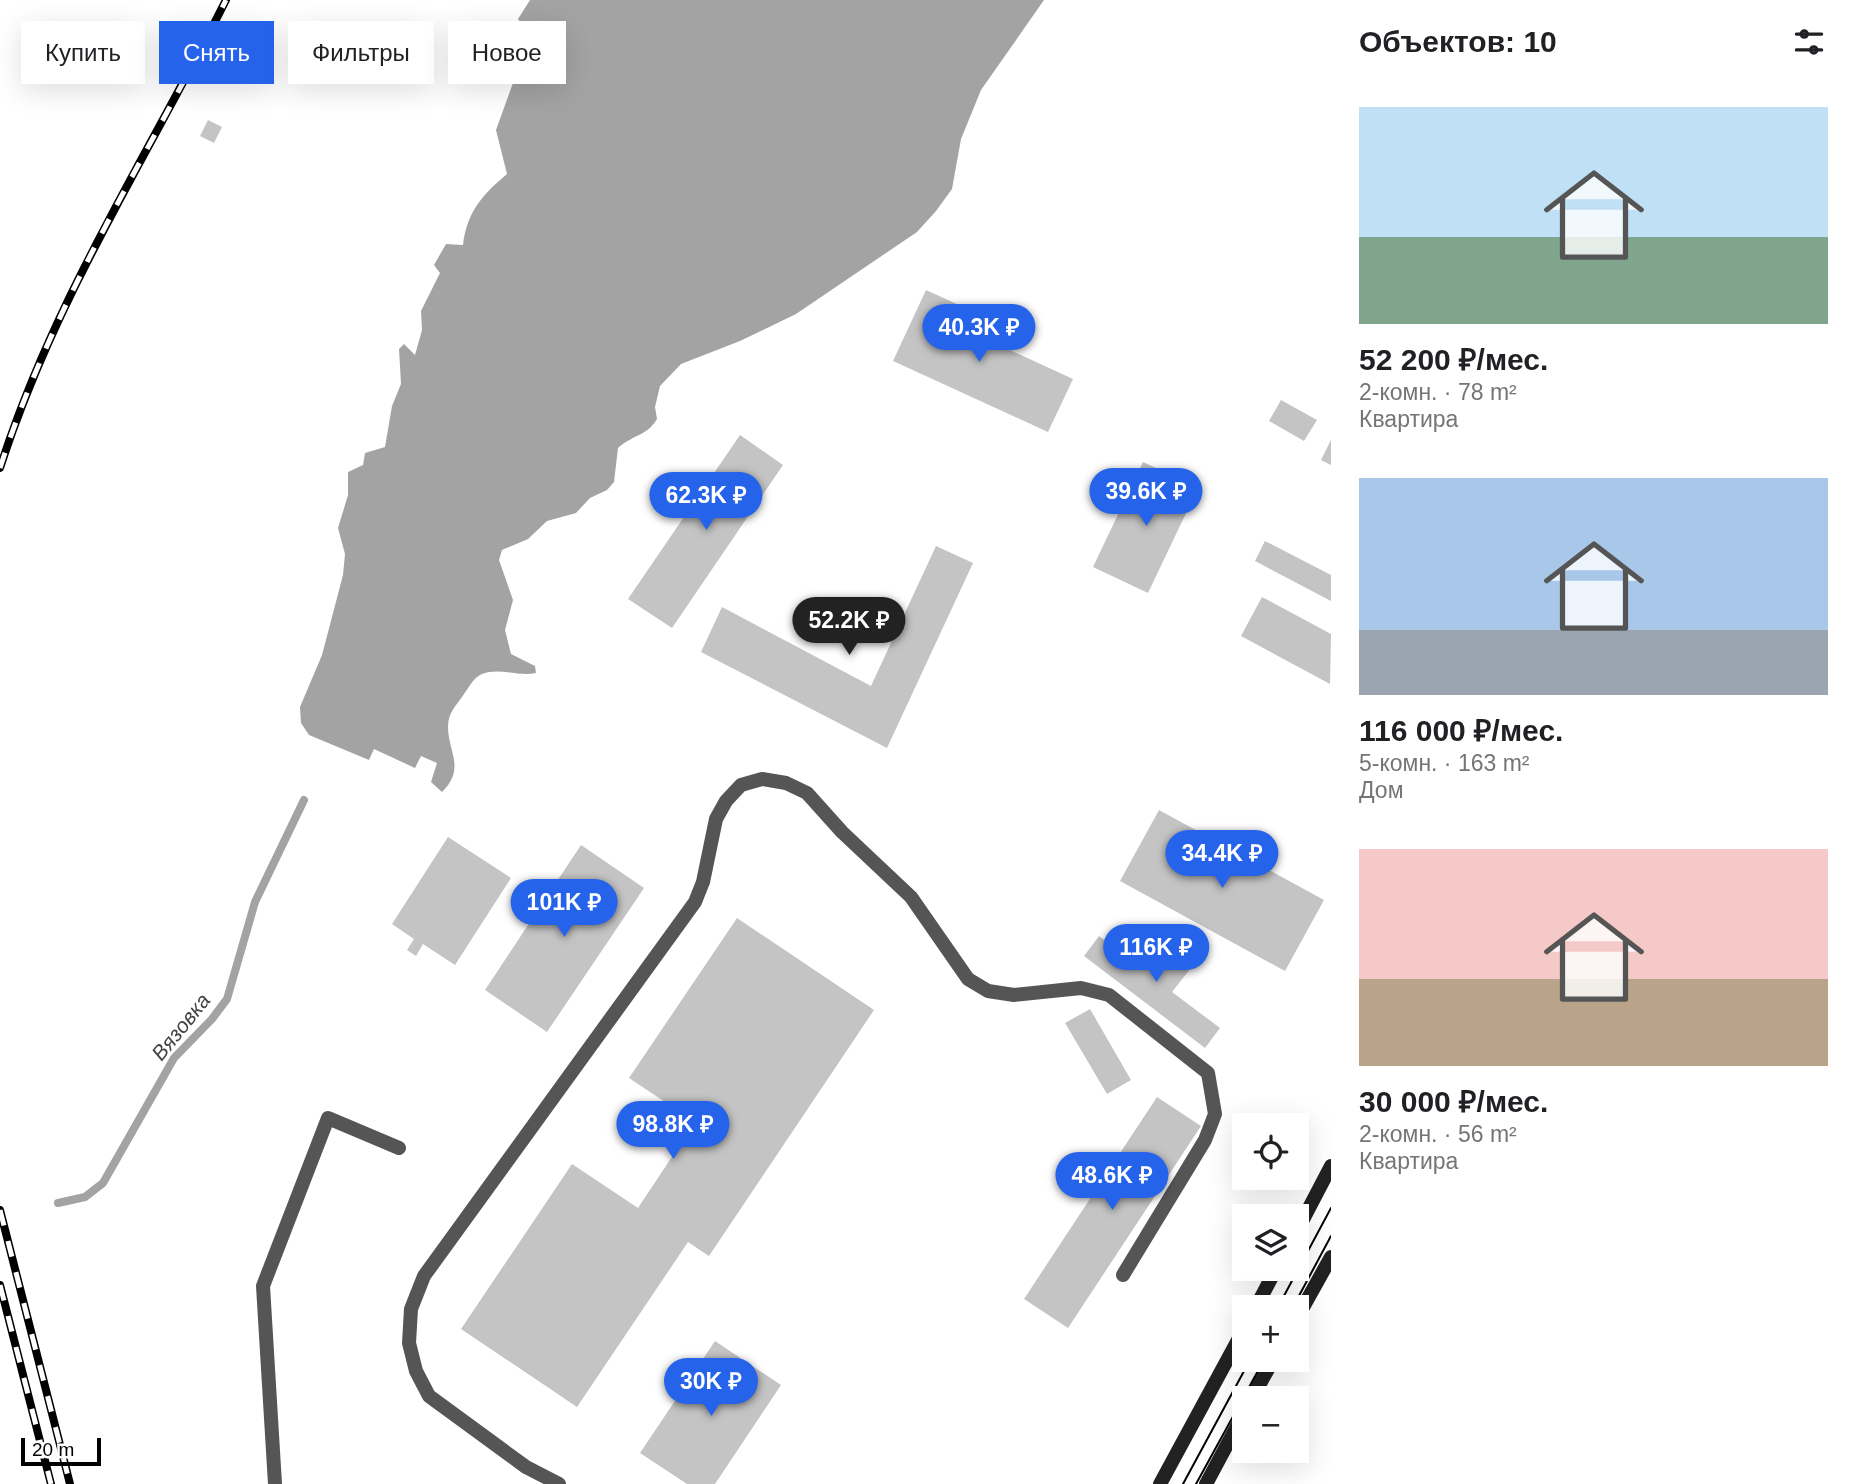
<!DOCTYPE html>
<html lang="ru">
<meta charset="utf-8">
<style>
:root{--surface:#fff;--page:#f2f2f2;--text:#202124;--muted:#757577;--accent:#2563eb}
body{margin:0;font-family:Arial,sans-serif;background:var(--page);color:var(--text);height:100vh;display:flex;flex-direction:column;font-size:26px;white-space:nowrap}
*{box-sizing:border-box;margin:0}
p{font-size:23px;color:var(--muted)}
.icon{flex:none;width:38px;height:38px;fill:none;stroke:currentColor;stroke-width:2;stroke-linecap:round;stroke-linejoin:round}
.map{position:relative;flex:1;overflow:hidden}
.panel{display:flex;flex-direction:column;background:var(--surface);width:525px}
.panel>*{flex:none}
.guide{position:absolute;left:21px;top:21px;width:665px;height:63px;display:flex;gap:14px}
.controls{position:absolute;left:1232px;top:1113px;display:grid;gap:14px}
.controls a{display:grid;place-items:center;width:77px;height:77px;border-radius:0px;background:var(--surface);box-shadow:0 7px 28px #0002;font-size:35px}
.scale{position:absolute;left:21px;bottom:18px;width:80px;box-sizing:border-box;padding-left:7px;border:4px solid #000;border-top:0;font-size:19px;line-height:24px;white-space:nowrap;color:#000;-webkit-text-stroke:5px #fff;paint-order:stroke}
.price{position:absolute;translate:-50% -60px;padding:0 16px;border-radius:24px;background:var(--accent);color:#fff;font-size:23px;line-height:46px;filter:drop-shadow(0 2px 4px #0008)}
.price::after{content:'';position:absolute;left:50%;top:42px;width:21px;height:16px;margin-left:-10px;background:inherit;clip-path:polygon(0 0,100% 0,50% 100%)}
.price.current{background:#222;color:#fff}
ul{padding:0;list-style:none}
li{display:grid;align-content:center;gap:14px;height:371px;padding:0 28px}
li span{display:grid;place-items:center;height:217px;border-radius:0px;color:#555}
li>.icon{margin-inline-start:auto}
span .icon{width:126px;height:126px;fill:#fffc;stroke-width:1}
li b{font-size:30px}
h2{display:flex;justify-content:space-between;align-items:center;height:84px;padding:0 28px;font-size:30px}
.tag{padding:0 24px;border-radius:0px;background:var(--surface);box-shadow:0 7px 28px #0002;font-size:24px;line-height:63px}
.tag.current{background:var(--accent);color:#fff}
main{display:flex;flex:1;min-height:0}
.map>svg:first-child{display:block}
.water{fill:#a3a3a3}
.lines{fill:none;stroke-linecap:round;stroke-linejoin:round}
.stream{stroke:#a3a3a3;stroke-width:8}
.building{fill:#c4c4c4}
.service{stroke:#555;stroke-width:14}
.secondary{stroke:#222;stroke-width:14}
.tram{stroke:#000;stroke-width:2}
.rail-casing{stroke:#000;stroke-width:8}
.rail{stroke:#fff;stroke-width:5;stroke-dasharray:16;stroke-linecap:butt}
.labels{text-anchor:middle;stroke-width:5;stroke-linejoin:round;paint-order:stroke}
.water-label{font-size:21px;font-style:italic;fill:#444;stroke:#fff}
</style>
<main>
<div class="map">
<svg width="1331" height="1484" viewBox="0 0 1331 1484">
<rect width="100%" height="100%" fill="#fff"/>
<path class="water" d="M530,0H1044L981,90L961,139L952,189L936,211L917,232L796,314L740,341L681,364L660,386L655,407L657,419C647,436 632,435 618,448L614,482L607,490L590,498L576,513L547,521L528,539L502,550L499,560L513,600L505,630L511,654L535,666L536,673C519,677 500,667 482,674C473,678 470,686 464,694C457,705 448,712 448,727C448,751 466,769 442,792L431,782L437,763L421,756L415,768L374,749L369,760L309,735L301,723L300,707L322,655L343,575L345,554L338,528L348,495V472L363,465L365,453L385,447L392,406L401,384L399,349L404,344L415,355L422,330L421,311L440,273L434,265L446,244L463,245C467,212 482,195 507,174L496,130L513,83L525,31L518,19Z"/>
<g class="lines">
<path class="stream" d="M58,1203L85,1197L103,1183L174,1058L212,1019L227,999L255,902L304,800"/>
</g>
<path class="building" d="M208,120L222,127L214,143L200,136Z
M926,290L972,311L964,329L1073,379L1048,432L893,361Z
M1281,400L1317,420L1304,441L1269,421Z
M740,435L783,465L672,628L628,599Z
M1331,440V465L1321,460Z
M1143,462L1198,488L1148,593L1093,567Z
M1265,541L1331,575V601L1255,561Z
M936,546L973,563L887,748L701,652L722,607L871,686Z
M1262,597L1331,634L1330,684L1241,636Z
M1159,810L1324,900L1285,971L1120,881Z
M448,837L511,878L455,965L423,944L416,956L407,950L414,939L392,924Z
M581,845L644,888L547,1032L485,990Z
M737,918L874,1010L709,1256L688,1242L577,1407L461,1329L572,1164L638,1208L695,1122L629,1078Z
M1099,936L1136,964L1157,937L1194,964L1172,992L1220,1028L1205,1048L1084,956Z
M1090,1009L1131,1080L1107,1094L1065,1023Z
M1157,1097L1201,1126L1068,1328L1024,1299Z
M715,1341L781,1385L715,1484H687L640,1453Z"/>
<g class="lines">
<path class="service" d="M275,1484L263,1286L328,1118L399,1148
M559,1484L526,1467L429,1396L416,1371L409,1343L411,1309L424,1276L695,902L703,882L716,819L726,801L741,785L762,779L786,783L807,793L842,832L911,897L968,979L988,991L1014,995L1081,988L1109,995L1208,1073L1215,1114L1205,1140L1123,1275"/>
<path class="secondary" d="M1297,1231L1331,1166
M1256,1307L1276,1269
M1297,1318L1331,1257
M1252,1398L1273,1360
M1160,1484L1244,1329
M1206,1484L1244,1413"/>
<path class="tram" d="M1278,1307L1331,1208
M1293,1307L1331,1236
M1183,1484L1250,1360
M1196,1484L1264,1360"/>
<g class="rail-casing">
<path id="rail" d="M0,468C55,297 147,158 226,0
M0,1210L70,1484
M0,1285L51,1484"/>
</g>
<use href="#rail" class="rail"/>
</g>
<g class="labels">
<g class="water-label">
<text transform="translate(181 1027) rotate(-51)" y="7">Вязовка</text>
</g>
</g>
</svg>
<div class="controls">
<a><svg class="icon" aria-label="locate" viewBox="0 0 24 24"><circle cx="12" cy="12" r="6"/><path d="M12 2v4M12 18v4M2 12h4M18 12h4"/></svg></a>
<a><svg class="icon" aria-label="layers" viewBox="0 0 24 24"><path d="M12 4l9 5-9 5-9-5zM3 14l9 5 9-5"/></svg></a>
<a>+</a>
<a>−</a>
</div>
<div class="scale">20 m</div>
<b class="price" style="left:979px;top:364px">40.3K ₽</b>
<b class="price" style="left:1146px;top:528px">39.6K ₽</b>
<b class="price" style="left:706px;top:532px">62.3K ₽</b>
<b class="price current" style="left:849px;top:657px">52.2K ₽</b>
<b class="price" style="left:1222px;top:890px">34.4K ₽</b>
<b class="price" style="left:564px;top:939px">101K ₽</b>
<b class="price" style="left:1156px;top:984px">116K ₽</b>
<b class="price" style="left:673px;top:1161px">98.8K ₽</b>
<b class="price" style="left:1112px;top:1212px">48.6K ₽</b>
<b class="price" style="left:711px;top:1418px">30K ₽</b>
<div class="guide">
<a class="tag">Купить</a>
<a class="tag current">Снять</a>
<a class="tag">Фильтры</a>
<a class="tag">Новое</a>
</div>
</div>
<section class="panel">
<h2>Объектов: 10<svg class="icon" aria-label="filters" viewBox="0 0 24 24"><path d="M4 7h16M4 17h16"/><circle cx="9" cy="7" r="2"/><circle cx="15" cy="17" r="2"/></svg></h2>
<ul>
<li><span style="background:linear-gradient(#bfe0f5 60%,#7fa58c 0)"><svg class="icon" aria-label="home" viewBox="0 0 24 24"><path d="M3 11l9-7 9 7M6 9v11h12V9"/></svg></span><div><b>52 200 ₽/мес.</b><p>2-комн. · 78 m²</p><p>Квартира</p></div></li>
<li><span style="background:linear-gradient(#a9c7e8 70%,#9aa5b1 0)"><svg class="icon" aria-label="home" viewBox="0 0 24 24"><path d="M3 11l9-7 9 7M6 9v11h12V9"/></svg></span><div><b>116 000 ₽/мес.</b><p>5-комн. · 163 m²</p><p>Дом</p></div></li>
<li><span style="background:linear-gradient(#f6c9c9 60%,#b9a48a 0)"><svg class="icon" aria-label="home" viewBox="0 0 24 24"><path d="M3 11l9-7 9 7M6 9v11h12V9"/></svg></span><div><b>30 000 ₽/мес.</b><p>2-комн. · 56 m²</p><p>Квартира</p></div></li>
</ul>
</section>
</main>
